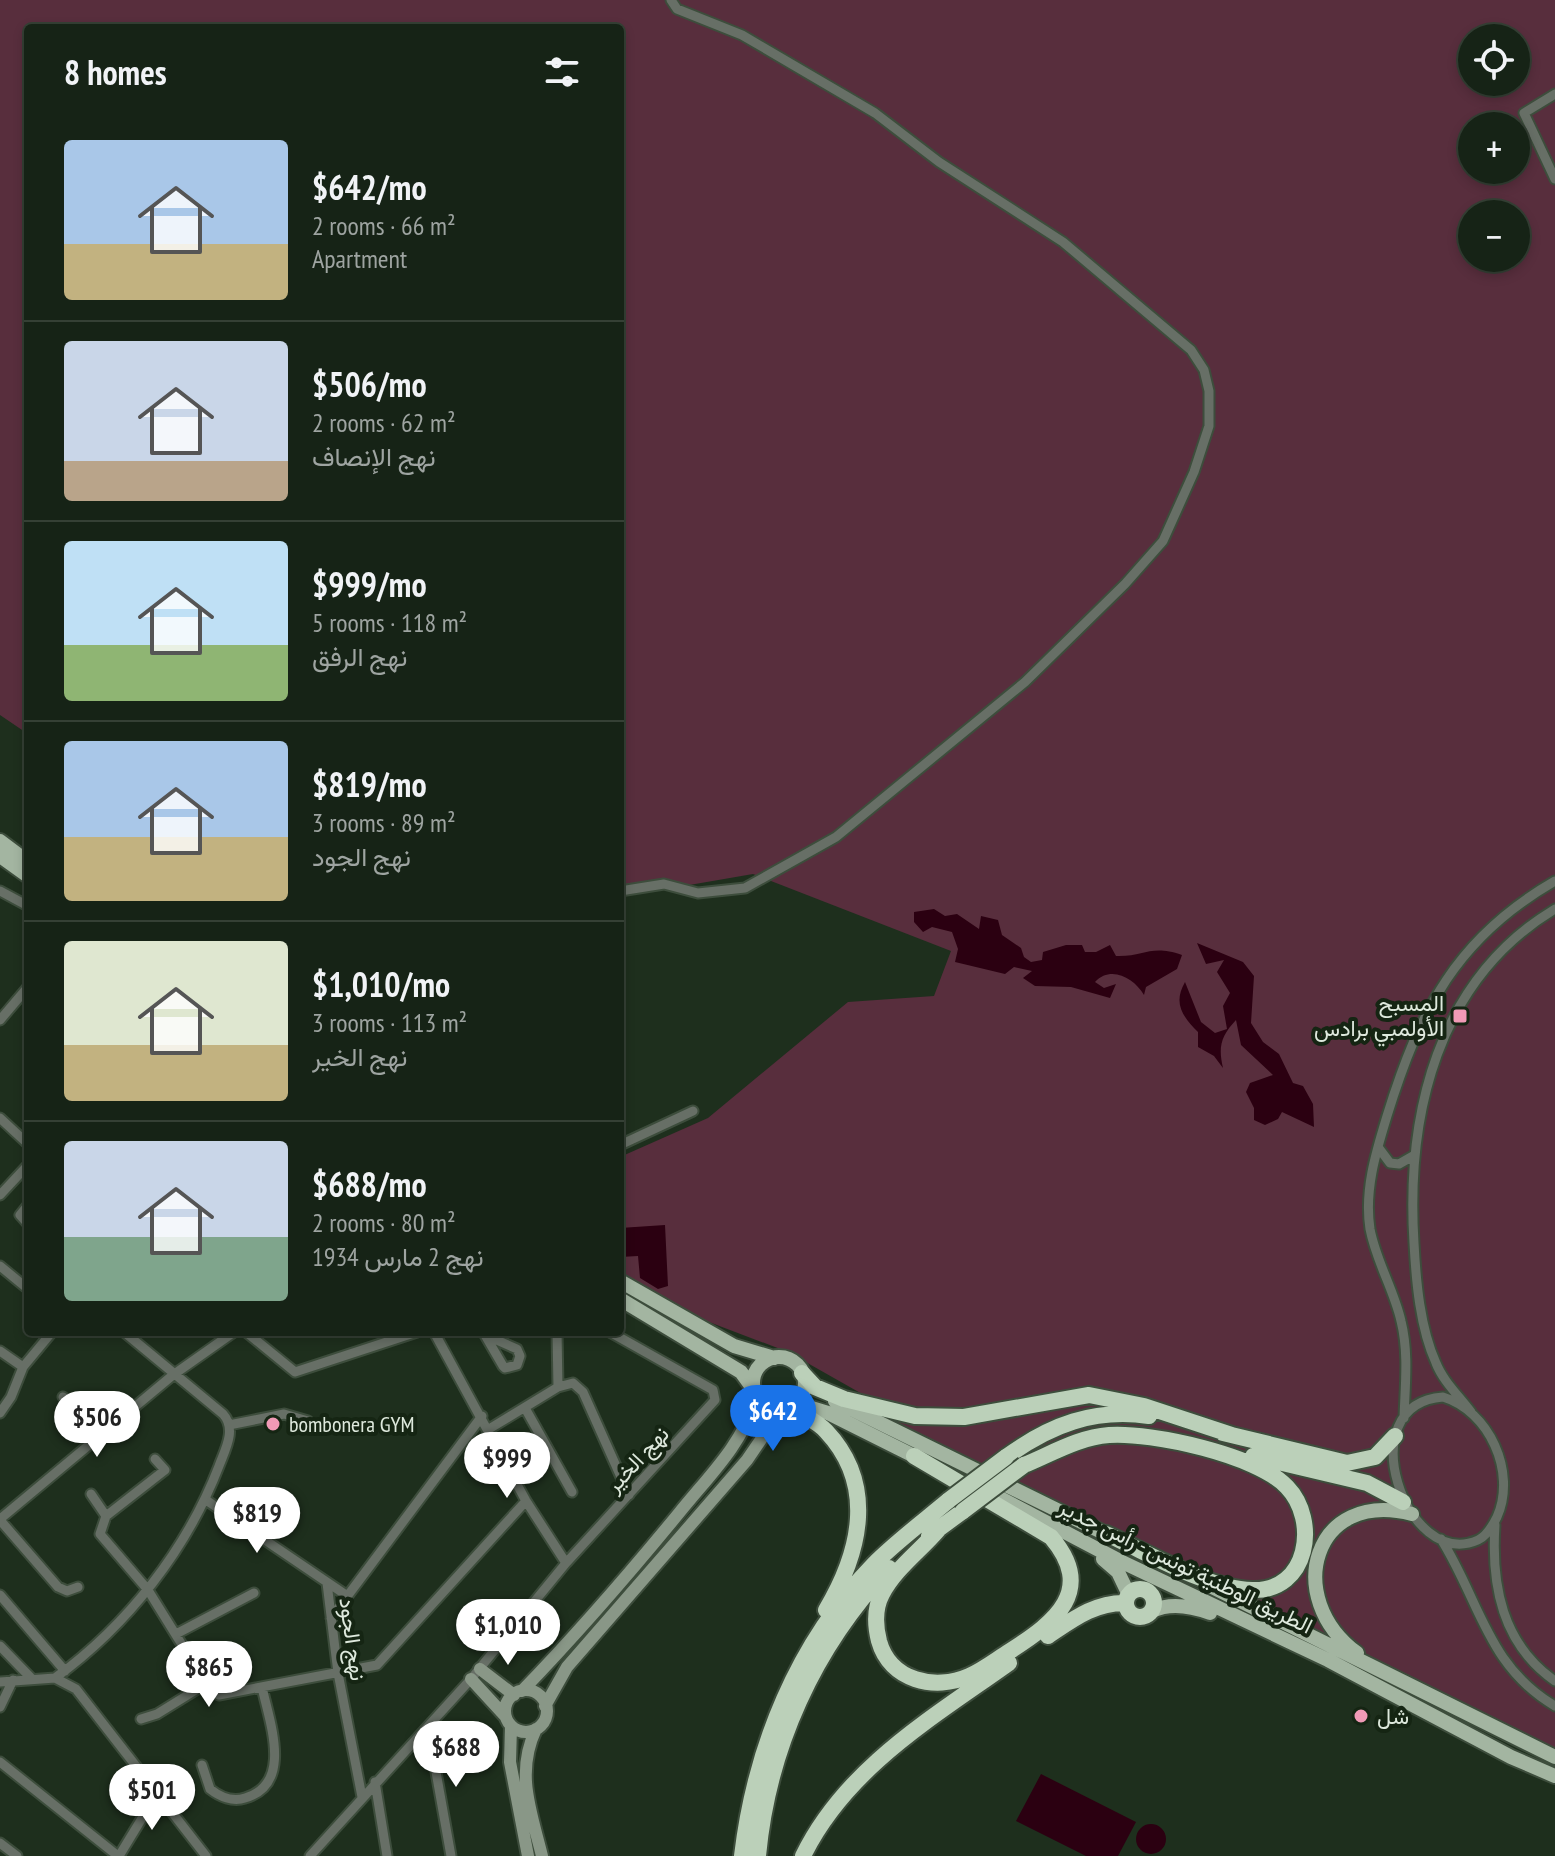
<!DOCTYPE html>
<meta charset="utf-8">
<style>
:root{--surface:#162316;--page:#1f2b1f;--text:#f1f3f6;--muted:#9ea4a1;--line:#354035;--accent:#1a73e8}
body{margin:0;font-family:"PT Sans Narrow",Vazirmatn,sans-serif;background:var(--page);color:var(--text);height:100vh;display:flex;flex-direction:column;font-size:30px;white-space:nowrap}
*{box-sizing:border-box;margin:0}
p{font-size:26px;color:var(--muted)}
.icon{flex:none;width:44px;height:44px;fill:none;stroke:currentColor;stroke-width:2;stroke-linecap:round;stroke-linejoin:round}
.map{position:relative;flex:1;overflow:hidden}
.details{position:absolute;left:24px;top:24px;width:600px;height:1312px;display:flex;flex-direction:column;background:var(--surface);border-radius:8px;box-shadow:0 4px 12px #0003,0 0 0 2px var(--line)}
.details>*{flex:none}
.fabs{position:absolute;left:1458px;top:24px;display:grid;gap:16px}
.fabs a{display:grid;place-items:center;width:72px;height:72px;border-radius:50%;background:var(--surface);box-shadow:0 4px 12px #0003,0 0 0 2px var(--line);font-size:40px}
.price{position:absolute;translate:-50% -68px;padding:0 18px;border-radius:28px;background:#fff;color:#222;font-size:26px;line-height:52px;filter:drop-shadow(0 2px 4px #0008)}
.price::after{content:'';position:absolute;left:50%;top:48px;width:24px;height:18px;margin-left:-12px;background:inherit;clip-path:polygon(0 0,100% 0,50% 100%)}
.price.on{background:var(--accent);color:#fff}
ul{padding:0;list-style:none}
li{display:flex;align-items:center;gap:24px;height:200px;padding:0 40px}
li+li{border-top:2px solid var(--line)}
li span{display:grid;place-items:center;flex:none;width:224px;height:160px;border-radius:8px;color:#555}
li>.icon{margin-inline-start:auto}
span .icon{width:96px;height:96px;fill:#fffc;stroke-width:1}
li b{font-size:34px}
h2{display:flex;justify-content:space-between;align-items:center;height:96px;padding:0 40px;font-size:34px}
.map>svg:first-child{display:block}
.green{fill:#582e3d;fill-rule:evenodd}
.water{fill:#2b0011}
.lines{fill:none;stroke-linecap:round;stroke-linejoin:round}
.street-casing{stroke:#3d4d3c;stroke-width:13}
.secondary-casing{stroke:#3d4d3c;stroke-width:16}
.primary-casing{stroke:#3d4d3c;stroke-width:18}
.highway-casing{stroke:#3d4d3c;stroke-width:20}
.street{stroke:#676f66;stroke-width:9}
.secondary{stroke:#899787;stroke-width:12}
.primary{stroke:#a3b5a1;stroke-width:14}
.highway{stroke:#bbd0b9;stroke-width:16}
.highway-bridge-casing{stroke:#3d4d3c;stroke-width:20;stroke-linecap:butt}
.highway-bridge{stroke:#bbd0b9;stroke-width:16}
.poi-dot{fill:#f09ab6;stroke:#152513;stroke-width:3}
.labels{text-anchor:middle;stroke-width:8;stroke-linejoin:round;paint-order:stroke}
.poi-label{font-size:22px;fill:#dee9dd;stroke:#152513;text-anchor:start}
.street-label{font-size:22px;fill:#dee9dd;stroke:#152513}
</style>
<div class="map">
<svg width="1555" height="1856" viewBox="0 0 1555 1856">
<rect width="100%" height="100%" fill="#1e2f1d"/>
<path class="green" d="M0,0H1555V1749L865,1411L871,1399L788,1352L688,1314L620,1271V1157L708,1118L848,1002L934,996L951,951L753,874L620,897V28H28V734L0,715ZM1472,38H1516V82H1472ZM1472,126H1516V170H1472ZM1472,214H1516V258H1472Z"/>
<path class="water" d="M934,909L945,916L957,914L979,929L981,916L998,920L1002,935L1021,948L1024,957L1031,962L1042,960L1043,952L1066,945H1082L1085,952H1096L1110,945L1116,956C1145,957 1150,944 1182,955L1177,969L1146,987L1144,995C1134,978 1111,965 1095,982L1104,988L1116,984L1110,998L1071,987L1035,986L1023,978L1032,971L1014,967L1005,974L955,962L958,949L952,932L932,927L923,932L914,922V912Z
M1197,943L1243,962L1254,976L1251,1023L1263,1042L1279,1054L1293,1083L1303,1086L1313,1104L1314,1127L1282,1112L1278,1119L1265,1125L1254,1120V1108L1246,1092L1250,1083L1273,1075L1241,1045L1236,1020C1221,1036 1218,1047 1223,1068L1214,1056L1198,1047V1032C1182,1016 1173,1003 1185,982L1201,1022L1215,1033L1227,1029L1223,1006L1230,993L1217,972L1224,960L1206,964Z
M665,1225L668,1286L658,1289L640,1278L638,1256L620,1257V1228Z
M1041,1774L1136,1822L1118,1856H1086L1016,1821Z
M1136 1839a15 15 0 1 1 30 0a15 15 0 1 1-30 0Z"/>
<g class="lines">
<g class="street-casing">
<path id="street" d="M1555,94L1524,113L1555,179
M0,891L28,906
M620,891L664,884L698,893L745,888L836,837L1025,682L1125,584L1163,541L1194,472L1209,426V391L1204,370L1191,350L1063,242L939,162L875,113L742,35L677,9L671,0
M0,1020L28,987
M0,1118L28,1144
M620,1145L693,1111
M1378,1147L1390,1163L1399,1164L1413,1156
M0,1195L28,1165
M28,1205L20,1215L28,1224
M0,1266L28,1289
M246,1332L295,1372L417,1332
M434,1332L526,1501L566,1563
M483,1332L485,1335L503,1366L505,1368L517,1365L520,1356L517,1349L485,1335
M0,1351L23,1367
M558,1387L573,1383L583,1392L629,1495
M63,1397L107,1428
M1443,1397C1489,1411 1517,1472 1497,1517C1493,1525 1487,1536 1478,1540C1406,1572 1348,1404 1443,1397Z
M525,1408L572,1492
M1471,1412C1459,1396 1443,1381 1436,1363C1420,1328 1416,1281 1414,1243C1406,1115 1437,980 1555,909
M0,1413L11,1397L23,1367L52,1332
M1404,1418C1405,1386 1409,1353 1401,1321C1394,1290 1376,1261 1370,1229C1364,1190 1376,1152 1387,1116C1420,1010 1456,938 1555,881
M229,1425L284,1414L308,1421
M489,1429L558,1387L557,1332
M155,1459L165,1470L106,1516L100,1534L148,1590L210,1690L219,1695L377,1665L526,1501
M91,1494L106,1516
M206,1500L346,1595
M0,1519L173,1375L234,1332
M0,1520L58,1587L67,1591L78,1587
M1495,1525C1491,1585 1502,1644 1555,1681
M1441,1539C1480,1601 1487,1666 1555,1706
M327,1583L338,1673L362,1797
M0,1595L65,1671
M331,1618L482,1416
M176,1634L254,1593
M0,1646L32,1679
M55,1678C128,1625 187,1549 219,1466C225,1450 237,1429 223,1414L124,1332
M0,1682L55,1678L76,1689L206,1856
M0,1707L13,1680
M141,1719L157,1714L207,1683
M428,1727L451,1856
M0,1762L118,1856
M202,1765L210,1789C220,1797 233,1802 245,1798C294,1784 269,1721 262,1687
M375,1782L387,1856
M0,1843L17,1856
M119,1856L158,1792
M310,1856L471,1679L566,1563L715,1400L713,1390L610,1332"/>
</g>
<g class="secondary-casing">
<path id="secondary" d="M480,1669L514,1695
M471,1679L505,1716
M505 1711a21 21 0 1 1 42 0a21 21 0 1 1-42 0Z
M522,1691C577,1634 629,1574 679,1513C714,1470 737,1450 758,1398
M545,1706L567,1667L747,1460L782,1409
M511,1726L510,1762L528,1856
M536,1729C515,1773 531,1811 542,1856"/>
</g>
<g class="primary-casing">
<path id="primary" d="M0,841L28,862
M0,856L28,876
M620,1281L734,1346L774,1358
M620,1299L741,1372L754,1390
M753 1383a26 26 0 1 1 52 0a26 26 0 1 1-52 0Z
M835,1401L1114,1538
M795,1403L828,1413L922,1460
M998,1497L1120,1561L1328,1660L1511,1757L1555,1776
M1103,1559L1118,1572L1129,1595
M1208,1585L1555,1757
M1152,1611C1171,1602 1191,1606 1210,1613
M1357,1653C1282,1598 1313,1488 1412,1514"/>
</g>
<g class="highway-casing">
<path id="highway" d="M802,1373L815,1387L844,1399L915,1416L964,1417L1089,1395L1144,1406L1232,1435
M791,1406C802,1416 816,1420 826,1431C877,1485 860,1553 826,1610
M1223,1433L1347,1463L1375,1457L1395,1436
M914,1456L1051,1537C1096,1590 1056,1622 1010,1651C997,1659 983,1670 969,1676C935,1691 890,1681 879,1641C875,1625 874,1609 882,1594C895,1569 920,1551 938,1530
M1253,1456L1367,1483L1403,1502
M1006,1457C1050,1425 1094,1408 1149,1416
M1024,1465C1051,1454 1079,1437 1109,1435C1152,1432 1257,1455 1287,1487C1319,1520 1309,1592 1252,1590C1207,1589 1147,1552 1106,1534
M929,1536L963,1511
M1126 1603a14 14 0 1 1 28 0a14 14 0 1 1-28 0Z
M1048,1636C1072,1620 1095,1602 1126,1603
M742,1856C755,1748 797,1643 874,1564C897,1541 924,1521 949,1500
M758,1856C768,1748 814,1647 889,1568
M803,1856C846,1768 932,1718 1009,1663"/>
</g>
<use href="#street" class="street"/>
<use href="#secondary" class="secondary"/>
<use href="#primary" class="primary"/>
<use href="#highway" class="highway"/>
<g class="highway-bridge-casing">
<path id="highway-bridge" d="M949,1500L1006,1457
M963,1511L1024,1465"/>
</g>
<use href="#highway-bridge" class="highway-bridge"/>
</g>
<g class="poi-dot">
<rect x="1452" y="1008" width="16" height="16" rx="4"/>
<circle cx="273" cy="1424" r="8"/>
<circle cx="1361" cy="1716" r="8"/>
</g>
<g class="labels">
<g class="poi-label">
<text x="1444" y="1011" text-anchor="end">المسبح<tspan x="1444" dy="25">الأولمبي برادس</tspan></text>
<text x="289" y="1432">bombonera GYM</text>
<text x="1377" y="1724">شل</text>
</g>
<g class="street-label">
<text transform="translate(637 1459) rotate(-47)" y="8">نهج الخير</text>
<text transform="translate(1186 1566) rotate(26)" y="8">الطريق الوطنية تونس - رأس جدير</text>
<text transform="translate(353 1639) rotate(82)" y="8">نهج الجود</text>
</g>
</g>
</svg>
<div class="fabs">
<a><svg class="icon" aria-label="locate" viewBox="0 0 24 24"><circle cx="12" cy="12" r="6"/><path d="M12 2v4M12 18v4M2 12h4M18 12h4"/></svg></a>
<a>+</a>
<a>−</a>
</div>
<b class="price on" style="left:773px;top:1453px">$642</b>
<b class="price" style="left:97px;top:1459px">$506</b>
<b class="price" style="left:507px;top:1500px">$999</b>
<b class="price" style="left:257px;top:1555px">$819</b>
<b class="price" style="left:508px;top:1667px">$1,010</b>
<b class="price" style="left:209px;top:1709px">$865</b>
<b class="price" style="left:456px;top:1789px">$688</b>
<b class="price" style="left:152px;top:1832px">$501</b>
<section class="details">
<h2>8 homes<svg class="icon" aria-label="filters" viewBox="0 0 24 24"><path d="M4 7h16M4 17h16"/><circle cx="9" cy="7" r="2"/><circle cx="15" cy="17" r="2"/></svg></h2>
<ul>
<li><span style="background:linear-gradient(#a9c7e8 65%,#c2b280 0)"><svg class="icon" aria-label="home" viewBox="0 0 24 24"><path d="M3 11l9-7 9 7M6 9v11h12V9"/></svg></span><div><b>$642/mo</b><p>2 rooms · 66 m²</p><p>Apartment</p></div></li>
<li><span style="background:linear-gradient(#c9d6e8 75%,#b9a48a 0)"><svg class="icon" aria-label="home" viewBox="0 0 24 24"><path d="M3 11l9-7 9 7M6 9v11h12V9"/></svg></span><div><b>$506/mo</b><p>2 rooms · 62 m²</p><p>نهج الإنصاف</p></div></li>
<li><span style="background:linear-gradient(#bfe0f5 65%,#8fb573 0)"><svg class="icon" aria-label="home" viewBox="0 0 24 24"><path d="M3 11l9-7 9 7M6 9v11h12V9"/></svg></span><div><b>$999/mo</b><p>5 rooms · 118 m²</p><p>نهج الرفق</p></div></li>
<li><span style="background:linear-gradient(#a9c7e8 60%,#c2b280 0)"><svg class="icon" aria-label="home" viewBox="0 0 24 24"><path d="M3 11l9-7 9 7M6 9v11h12V9"/></svg></span><div><b>$819/mo</b><p>3 rooms · 89 m²</p><p>نهج الجود</p></div></li>
<li><span style="background:linear-gradient(#dfe7d0 65%,#c2b280 0)"><svg class="icon" aria-label="home" viewBox="0 0 24 24"><path d="M3 11l9-7 9 7M6 9v11h12V9"/></svg></span><div><b>$1,010/mo</b><p>3 rooms · 113 m²</p><p>نهج الخير</p></div></li>
<li><span style="background:linear-gradient(#c9d6e8 60%,#7fa58c 0)"><svg class="icon" aria-label="home" viewBox="0 0 24 24"><path d="M3 11l9-7 9 7M6 9v11h12V9"/></svg></span><div><b>$688/mo</b><p>2 rooms · 80 m²</p><p>نهج 2 مارس 1934</p></div></li>
</ul>
</section>
</div>
